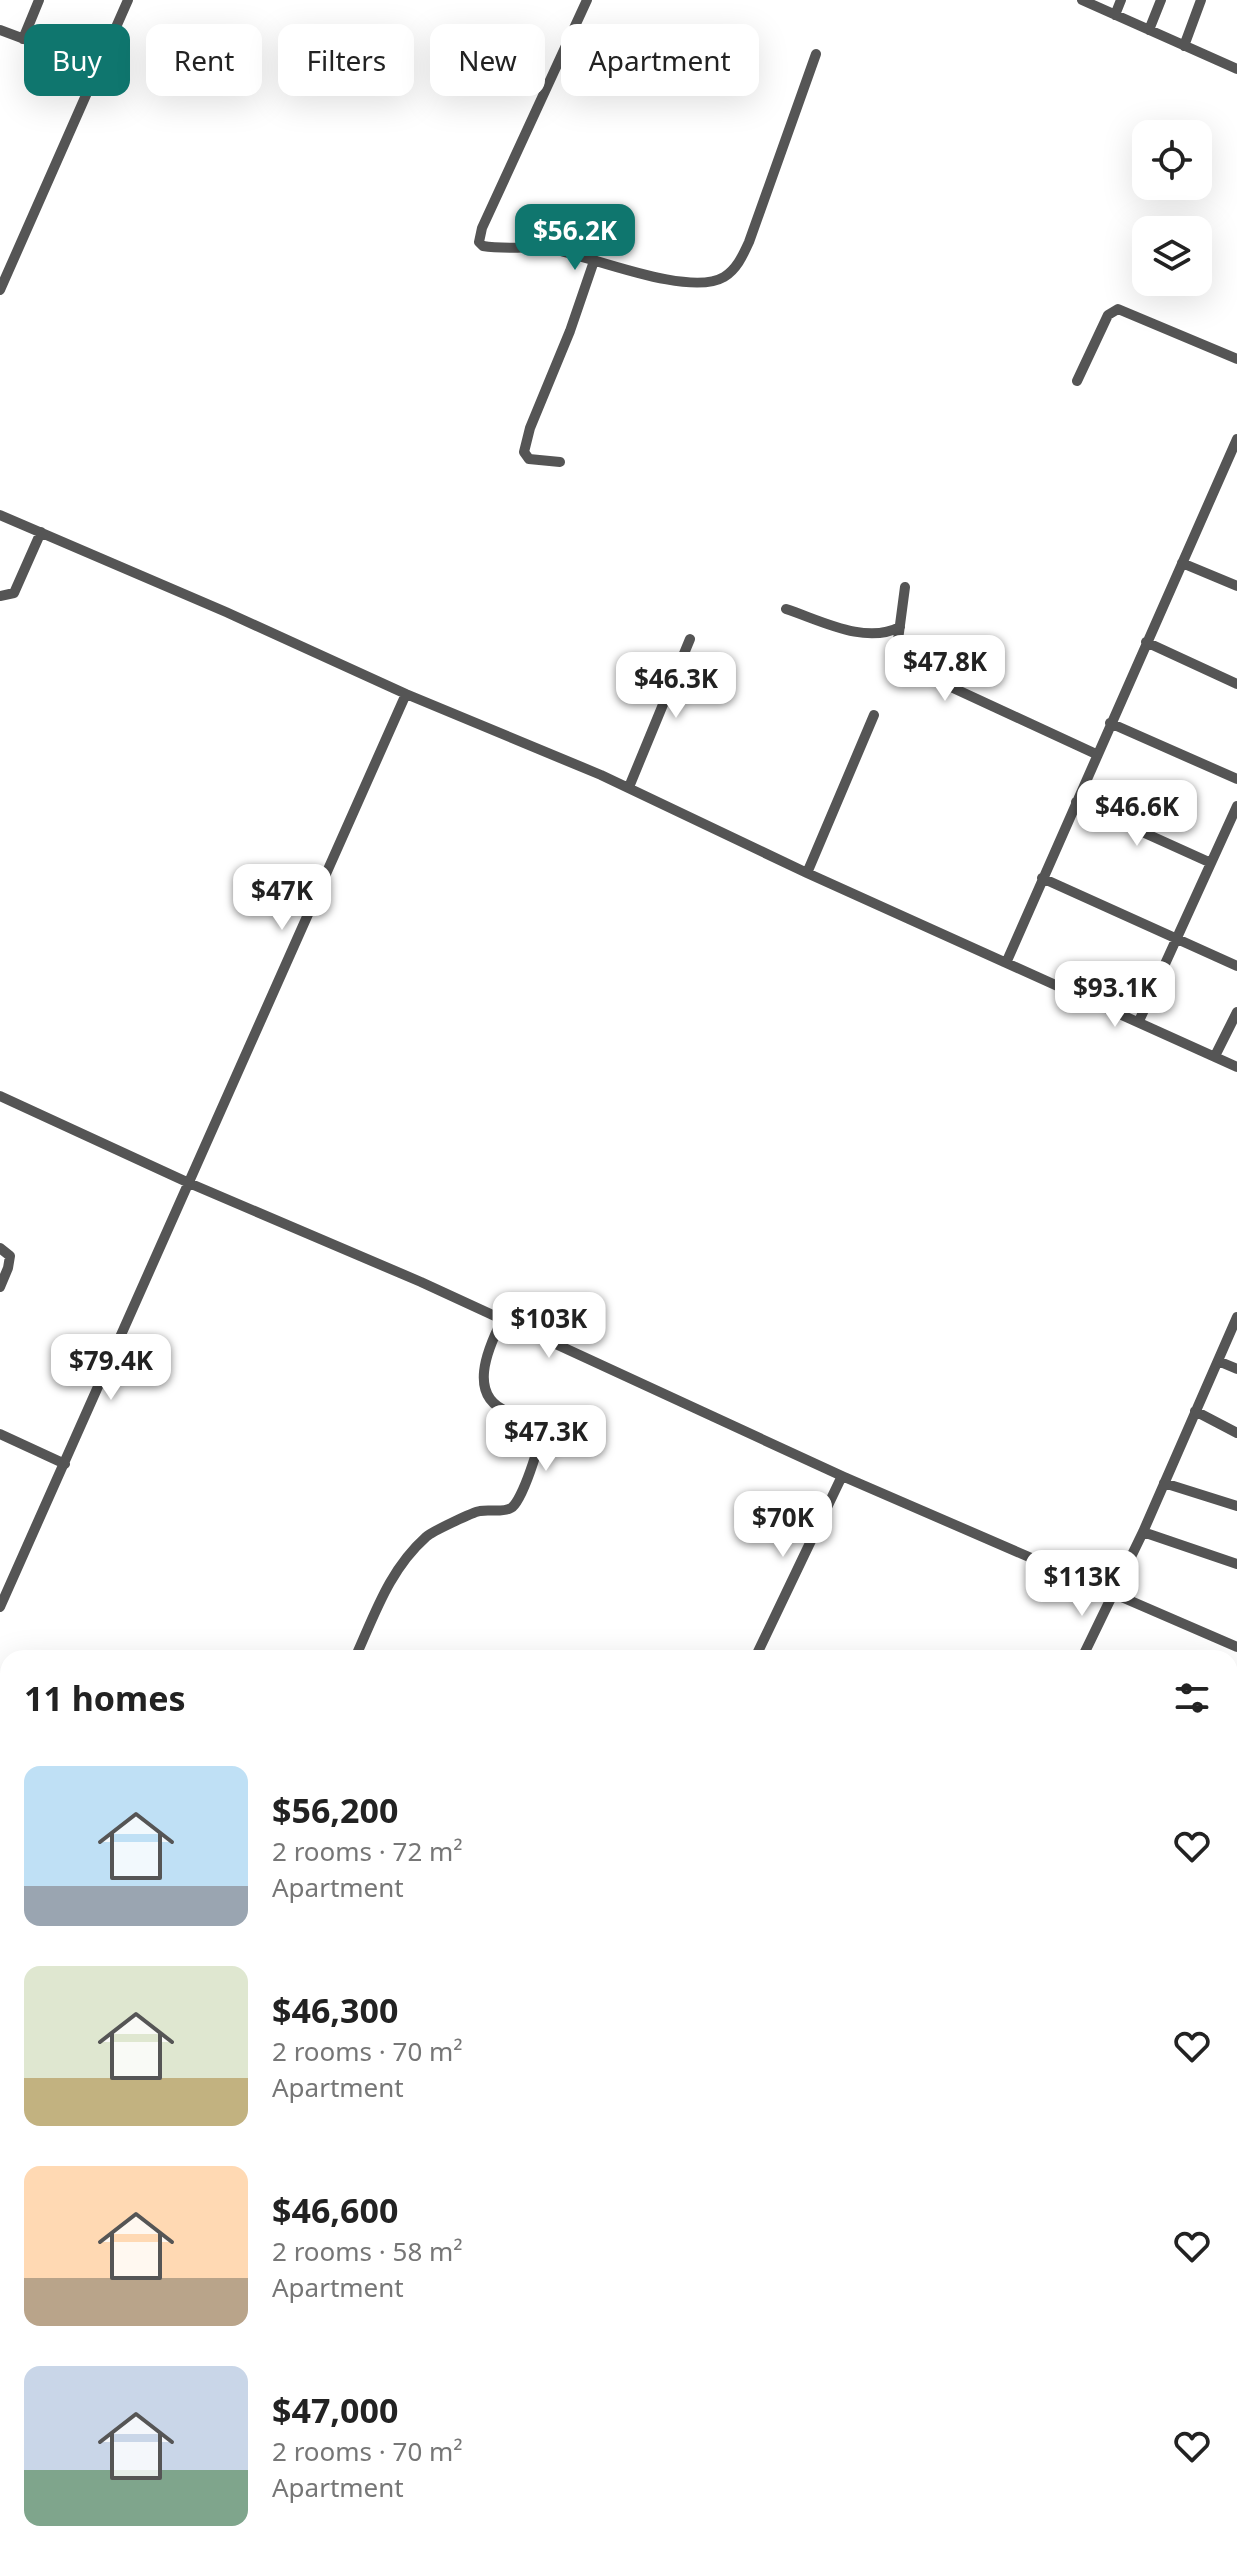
<!DOCTYPE html>
<meta charset="utf-8">
<style>
:root{--surface:#fff;--page:#f2f2f2;--text:#222;--muted:#767676;--accent:#0f766e}
body{margin:0;font-family:"Noto Sans",sans-serif;background:var(--page);color:var(--text);height:100vh;display:flex;flex-direction:column;font-size:30px;white-space:nowrap}
*{box-sizing:border-box;margin:0}
p{font-size:26px;color:var(--muted)}
.icon{flex:none;width:44px;height:44px;fill:none;stroke:currentColor;stroke-width:2;stroke-linecap:round;stroke-linejoin:round}
.map{position:relative;flex:1;overflow:hidden}
.panel{position:absolute;left:0px;top:1650px;width:1238px;height:912px;display:flex;flex-direction:column;background:var(--surface);border-radius:24px 24px 0 0;box-shadow:0 8px 32px #0002}
.panel>*{flex:none}
.guide{position:absolute;left:24px;top:24px;width:800px;height:72px;display:flex;gap:16px}
.buttons{position:absolute;left:1132px;top:120px;display:grid;gap:16px}
.buttons a{display:grid;place-items:center;width:80px;height:80px;border-radius:16px;background:var(--surface);box-shadow:0 8px 32px #0002;font-size:40px}
.price{position:absolute;translate:-50% -68px;padding:0 18px;border-radius:16px;background:#fff;color:#222;font-size:26px;line-height:52px;filter:drop-shadow(0 2px 4px #0008)}
.price::after{content:'';position:absolute;left:50%;top:48px;width:24px;height:18px;margin-left:-12px;background:inherit;clip-path:polygon(0 0,100% 0,50% 100%)}
.price.selected{background:var(--accent);color:#fff}
ul{padding:0;list-style:none}
li{display:flex;align-items:center;gap:24px;height:200px;padding:0 24px}
li span{display:grid;place-items:center;flex:none;width:224px;height:160px;border-radius:16px;color:#555}
li>.icon{margin-inline-start:auto}
span .icon{width:96px;height:96px;fill:#fffc;stroke-width:1}
li b{font-size:34px}
h2{display:flex;justify-content:space-between;align-items:center;height:96px;padding:0 24px;font-size:34px}
.tag{padding:0 28px;border-radius:16px;background:var(--surface);box-shadow:0 8px 32px #0002;font-size:28px;line-height:72px}
.tag.selected{background:var(--accent);color:#fff}
.map>svg:first-child{display:block}
.lines{fill:none;stroke-linecap:round;stroke-linejoin:round}
.street{stroke:#555;stroke-width:10}
</style>
<div class="map">
<svg width="1237" height="2562" viewBox="0 0 1237 2562">
<rect width="100%" height="100%" fill="#fff"/>
<g class="lines">
<path class="street" d="M587,0L482,228L479,242L483,246C507,250 532,245 557,250C595,258 690,297 724,277C737,269 743,255 749,242L816,54
M1082,0L1237,69
M1115,15L1121,0
M0,30L99,67
M1149,30L1161,0
M23,39L39,0
M1184,46L1201,0
M0,290L128,0
M1077,381L1108,315L1118,309L1237,359
M560,462L529,459L524,452L530,428L570,331L594,261
M0,515L226,612L406,694L601,775L807,873L1237,1067
M1182,563L1237,586
M905,587L896,655L897,662L1096,754
M0,596L14,593L41,532
M786,609C820,620 865,645 900,627
M1146,642L1237,684
M1110,723L1237,779
M629,787L690,639
M1076,802L1211,863
M807,873L874,715
M1042,878L1237,966
M1006,963L1237,439
M1139,1021L1237,806
M1215,1056L1237,1012
M0,1096L189,1183L421,1282L842,1476L1237,1647
M0,1248L10,1256L8,1268L0,1287
M1218,1361L1237,1369
M1195,1411L1237,1433
M0,1434L65,1464
M1164,1483L1237,1506
M1143,1532L1237,1564
M0,1607L406,694
M355,1658C375,1614 389,1570 426,1537C431,1532 473,1512 480,1511C490,1509 502,1513 511,1508C522,1502 541,1443 541,1429C536,1418 521,1416 509,1412C466,1397 488,1348 502,1320
M755,1658L842,1476
M1082,1658L1143,1532L1237,1317
M0,1783L8,1786L0,1801
M0,1834L8,1837
M0,1931L8,1933
M0,2031L8,2033
M0,2133L8,2134
M0,2248L8,2249
M1230,2328L1237,2331
M0,2332L8,2334
M1230,2383L1237,2380
M1230,2404L1237,2422
M0,2444L8,2445
M0,2522L8,2484
M0,2544L8,2545
M49,2554L86,2562
M432,2554H502L544,2562
M776,2554H782
M153,2562L154,2554
M315,2562L316,2554
M686,2562L690,2554"/>
</g>
</svg>
<div class="buttons">
<a><svg class="icon" aria-label="locate" viewBox="0 0 24 24"><circle cx="12" cy="12" r="6"/><path d="M12 2v4M12 18v4M2 12h4M18 12h4"/></svg></a>
<a><svg class="icon" aria-label="layers" viewBox="0 0 24 24"><path d="M12 4l9 5-9 5-9-5zM3 14l9 5 9-5"/></svg></a>
</div>
<b class="price selected" style="left:575px;top:272px">$56.2K</b>
<b class="price" style="left:945px;top:703px">$47.8K</b>
<b class="price" style="left:676px;top:720px">$46.3K</b>
<b class="price" style="left:1137px;top:848px">$46.6K</b>
<b class="price" style="left:282px;top:932px">$47K</b>
<b class="price" style="left:1115px;top:1029px">$93.1K</b>
<b class="price" style="left:549px;top:1360px">$103K</b>
<b class="price" style="left:111px;top:1402px">$79.4K</b>
<b class="price" style="left:546px;top:1473px">$47.3K</b>
<b class="price" style="left:783px;top:1559px">$70K</b>
<b class="price" style="left:1082px;top:1618px">$113K</b>
<div class="guide">
<a class="tag selected">Buy</a>
<a class="tag">Rent</a>
<a class="tag">Filters</a>
<a class="tag">New</a>
<a class="tag">Apartment</a>
</div>
<section class="panel">
<h2>11 homes<svg class="icon" aria-label="filters" viewBox="0 0 24 24"><path d="M4 7h16M4 17h16"/><circle cx="9" cy="7" r="2"/><circle cx="15" cy="17" r="2"/></svg></h2>
<ul>
<li><span style="background:linear-gradient(#bfe0f5 75%,#9aa5b1 0)"><svg class="icon" aria-label="home" viewBox="0 0 24 24"><path d="M3 11l9-7 9 7M6 9v11h12V9"/></svg></span><div><b>$56,200</b><p>2 rooms · 72 m²</p><p>Apartment</p></div><svg class="icon" aria-label="heart" viewBox="0 0 24 24"><path d="M12 20l-8-8c-3-5 5-10 8-4 3-6 11-1 8 4z"/></svg></li>
<li><span style="background:linear-gradient(#dfe7d0 70%,#c2b280 0)"><svg class="icon" aria-label="home" viewBox="0 0 24 24"><path d="M3 11l9-7 9 7M6 9v11h12V9"/></svg></span><div><b>$46,300</b><p>2 rooms · 70 m²</p><p>Apartment</p></div><svg class="icon" aria-label="heart" viewBox="0 0 24 24"><path d="M12 20l-8-8c-3-5 5-10 8-4 3-6 11-1 8 4z"/></svg></li>
<li><span style="background:linear-gradient(#ffd9b3 70%,#b9a48a 0)"><svg class="icon" aria-label="home" viewBox="0 0 24 24"><path d="M3 11l9-7 9 7M6 9v11h12V9"/></svg></span><div><b>$46,600</b><p>2 rooms · 58 m²</p><p>Apartment</p></div><svg class="icon" aria-label="heart" viewBox="0 0 24 24"><path d="M12 20l-8-8c-3-5 5-10 8-4 3-6 11-1 8 4z"/></svg></li>
<li><span style="background:linear-gradient(#c9d6e8 65%,#7fa58c 0)"><svg class="icon" aria-label="home" viewBox="0 0 24 24"><path d="M3 11l9-7 9 7M6 9v11h12V9"/></svg></span><div><b>$47,000</b><p>2 rooms · 70 m²</p><p>Apartment</p></div><svg class="icon" aria-label="heart" viewBox="0 0 24 24"><path d="M12 20l-8-8c-3-5 5-10 8-4 3-6 11-1 8 4z"/></svg></li>
</ul>
</section>
</div>
